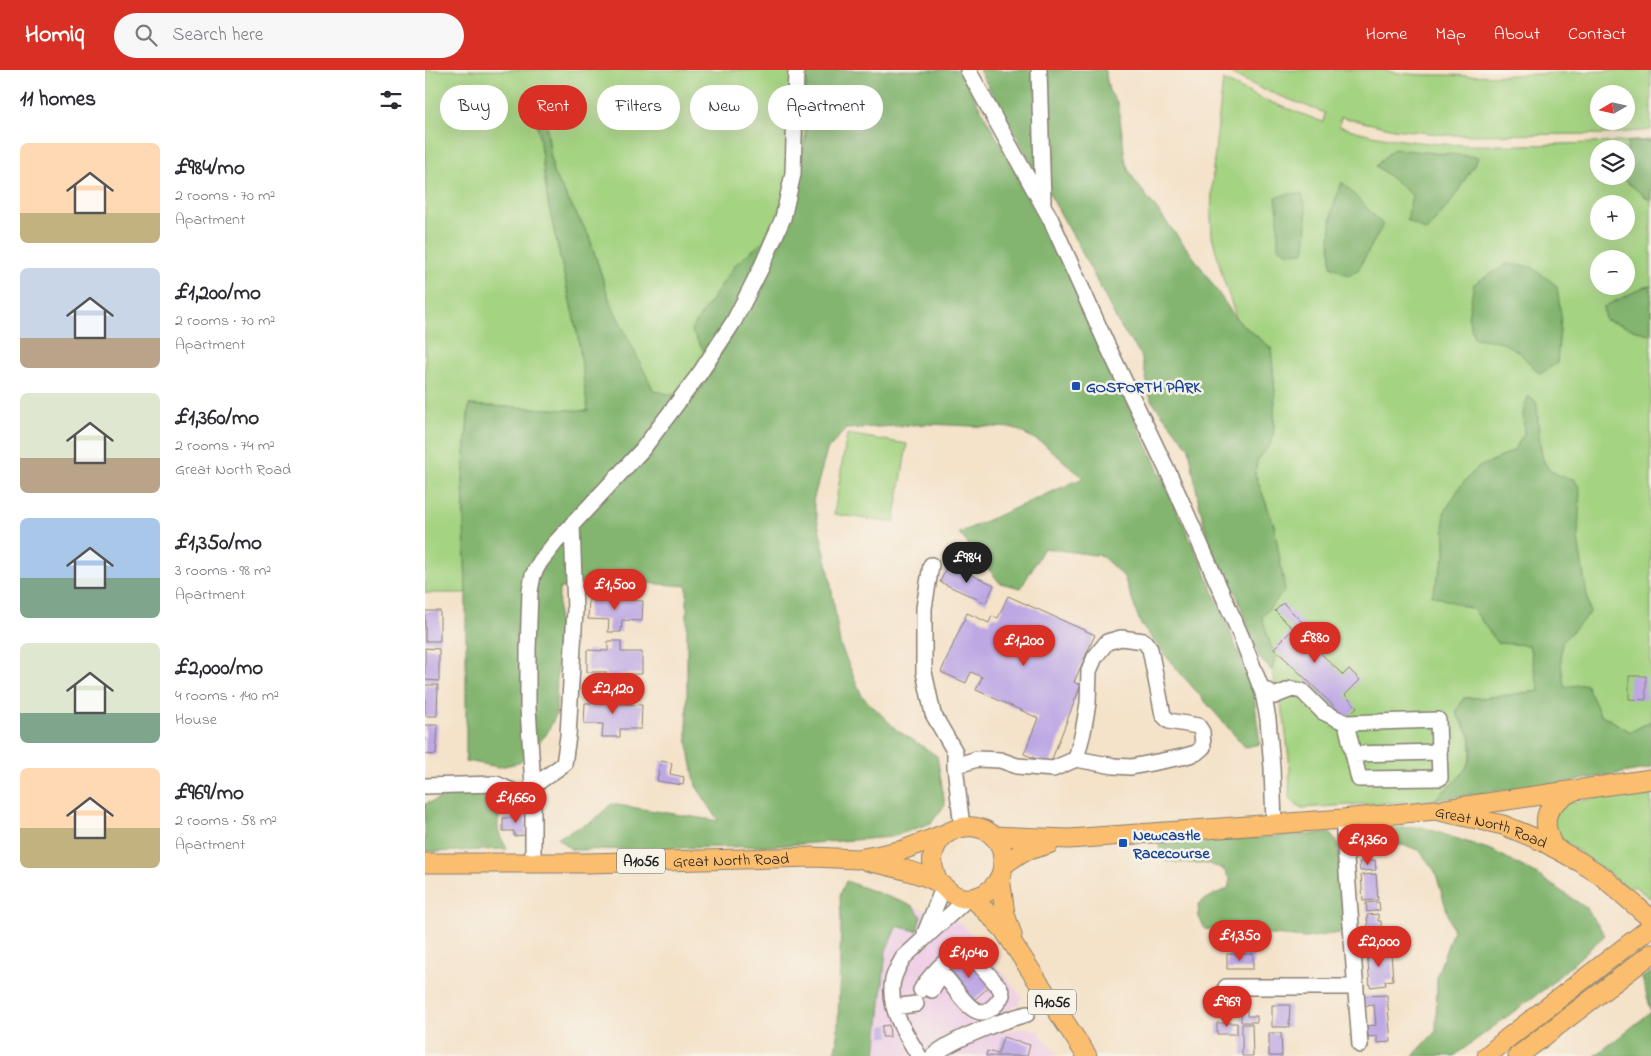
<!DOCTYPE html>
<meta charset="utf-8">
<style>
:root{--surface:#fff;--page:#f7f7f7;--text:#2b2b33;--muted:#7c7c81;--accent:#d93025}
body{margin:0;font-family:"Indie Flower",sans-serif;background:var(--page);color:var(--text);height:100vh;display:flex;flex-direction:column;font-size:19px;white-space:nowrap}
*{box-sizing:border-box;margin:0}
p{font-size:16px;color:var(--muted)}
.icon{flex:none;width:28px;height:28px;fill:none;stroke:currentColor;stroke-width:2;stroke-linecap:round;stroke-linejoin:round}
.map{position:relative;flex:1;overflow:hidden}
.details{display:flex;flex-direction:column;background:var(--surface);width:425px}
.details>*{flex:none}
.banner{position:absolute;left:15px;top:15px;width:475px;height:45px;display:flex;gap:10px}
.needle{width:32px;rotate:261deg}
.buttons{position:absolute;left:1165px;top:15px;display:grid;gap:10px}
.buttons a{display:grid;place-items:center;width:45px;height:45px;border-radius:50%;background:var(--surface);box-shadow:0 5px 20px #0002;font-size:25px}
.price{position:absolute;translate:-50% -42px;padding:0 11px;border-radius:18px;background:var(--accent);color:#fff;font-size:16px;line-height:32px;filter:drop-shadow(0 1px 2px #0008)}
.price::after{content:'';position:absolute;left:50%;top:30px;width:15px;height:11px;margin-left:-8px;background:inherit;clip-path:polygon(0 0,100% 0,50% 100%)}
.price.active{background:#222;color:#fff}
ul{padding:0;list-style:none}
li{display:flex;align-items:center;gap:15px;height:125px;padding:0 20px}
li span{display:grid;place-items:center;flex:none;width:140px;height:100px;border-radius:8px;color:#555}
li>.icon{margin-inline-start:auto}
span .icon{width:60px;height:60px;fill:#fffc;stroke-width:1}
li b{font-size:21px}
h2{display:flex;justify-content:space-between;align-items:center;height:60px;padding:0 20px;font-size:21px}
.pill{padding:0 18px;border-radius:22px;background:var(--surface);box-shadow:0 5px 20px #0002;font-size:18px;line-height:45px}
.pill.active{background:var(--accent);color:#fff}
header{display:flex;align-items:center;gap:30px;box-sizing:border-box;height:70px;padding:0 25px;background:var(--accent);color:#fff}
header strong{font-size:24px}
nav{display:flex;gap:28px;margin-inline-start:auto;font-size:18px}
.search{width:350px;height:45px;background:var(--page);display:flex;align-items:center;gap:12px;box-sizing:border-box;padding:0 18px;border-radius:28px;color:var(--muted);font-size:19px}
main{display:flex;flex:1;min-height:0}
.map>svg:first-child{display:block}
.built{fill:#efd0e6}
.green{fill:#a4d381;stroke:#60784e;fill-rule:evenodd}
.forest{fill:#83b56f;stroke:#506846}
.building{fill:#bda8e4}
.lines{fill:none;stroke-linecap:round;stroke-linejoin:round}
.minor-casing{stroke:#887f72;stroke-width:18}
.major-casing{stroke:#887f72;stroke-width:21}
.minor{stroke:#fff;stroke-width:15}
.major{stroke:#fbbe6e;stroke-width:19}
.transit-dot{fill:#1a4fb4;stroke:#f7f3e8;stroke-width:2}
.labels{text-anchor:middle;stroke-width:5;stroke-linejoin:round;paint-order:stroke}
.shield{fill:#f7f3e8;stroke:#5e5c59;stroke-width:1}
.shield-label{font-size:15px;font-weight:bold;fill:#1c1c1c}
.transit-label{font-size:16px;font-weight:bold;fill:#164399;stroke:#f7f3e8;text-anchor:start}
.street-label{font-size:16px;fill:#1c1c1c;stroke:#f7f3e8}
</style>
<header>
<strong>Homiq</strong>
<div class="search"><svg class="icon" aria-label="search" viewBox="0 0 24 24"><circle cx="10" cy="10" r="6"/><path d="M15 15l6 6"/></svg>Search here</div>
<nav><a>Home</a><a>Map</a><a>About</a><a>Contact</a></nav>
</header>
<main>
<section class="details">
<h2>11 homes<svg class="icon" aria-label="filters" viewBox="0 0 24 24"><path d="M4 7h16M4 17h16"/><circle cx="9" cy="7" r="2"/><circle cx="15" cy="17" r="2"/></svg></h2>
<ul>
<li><span style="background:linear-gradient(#ffd9b3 70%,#c2b280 0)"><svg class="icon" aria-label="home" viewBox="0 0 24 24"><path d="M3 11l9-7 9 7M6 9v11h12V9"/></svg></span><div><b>£984/mo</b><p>2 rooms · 70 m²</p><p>Apartment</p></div></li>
<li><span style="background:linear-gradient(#c9d6e8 70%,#b9a48a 0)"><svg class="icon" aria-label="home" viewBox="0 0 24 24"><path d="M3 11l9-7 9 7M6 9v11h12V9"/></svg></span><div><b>£1,200/mo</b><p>2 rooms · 70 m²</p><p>Apartment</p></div></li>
<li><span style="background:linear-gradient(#dfe7d0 65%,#b9a48a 0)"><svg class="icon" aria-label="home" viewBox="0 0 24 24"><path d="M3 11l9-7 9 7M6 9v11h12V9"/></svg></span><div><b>£1,360/mo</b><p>2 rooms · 74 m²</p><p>Great North Road</p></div></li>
<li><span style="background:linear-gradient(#a9c7e8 60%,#7fa58c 0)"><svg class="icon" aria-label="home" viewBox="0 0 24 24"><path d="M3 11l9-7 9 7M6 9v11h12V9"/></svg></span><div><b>£1,350/mo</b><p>3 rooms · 98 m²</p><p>Apartment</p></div></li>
<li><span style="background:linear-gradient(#dfe7d0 70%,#7fa58c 0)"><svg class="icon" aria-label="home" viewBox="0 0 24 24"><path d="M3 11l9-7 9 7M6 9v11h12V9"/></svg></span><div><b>£2,000/mo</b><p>4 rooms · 140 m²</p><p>House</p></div></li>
<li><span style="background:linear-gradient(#ffd9b3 60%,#c2b280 0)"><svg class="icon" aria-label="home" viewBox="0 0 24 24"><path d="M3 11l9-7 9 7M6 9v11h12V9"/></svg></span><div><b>£969/mo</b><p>2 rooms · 58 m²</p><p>Apartment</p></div></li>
</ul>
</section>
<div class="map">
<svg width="1226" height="986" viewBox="0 0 1226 986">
<rect width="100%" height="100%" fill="#f7f3e8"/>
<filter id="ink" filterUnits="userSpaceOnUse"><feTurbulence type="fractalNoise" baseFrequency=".02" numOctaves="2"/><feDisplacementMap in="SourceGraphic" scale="10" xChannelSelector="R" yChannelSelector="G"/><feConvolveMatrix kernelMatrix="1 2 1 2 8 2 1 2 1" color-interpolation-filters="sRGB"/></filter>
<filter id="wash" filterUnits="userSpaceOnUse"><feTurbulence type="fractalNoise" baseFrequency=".0096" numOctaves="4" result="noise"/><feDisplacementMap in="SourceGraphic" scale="20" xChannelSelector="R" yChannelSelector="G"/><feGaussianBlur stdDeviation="1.12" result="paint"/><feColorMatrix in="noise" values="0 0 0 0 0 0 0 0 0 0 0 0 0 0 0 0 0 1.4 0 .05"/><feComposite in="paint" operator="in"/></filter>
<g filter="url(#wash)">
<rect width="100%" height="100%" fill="#f4e2c9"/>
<path class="built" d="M488,836L538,855L597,927L592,935L572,946L581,961L599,958L613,961L632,986H451L461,880L472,855L491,861L496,846Z"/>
<path class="green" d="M0,0H381V67L361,152L289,297L269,329L229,322L185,232L164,166L128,103L120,45L111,43L123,133L153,267L164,341L44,335L38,409L41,523H0Z
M799,0H958C978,5 999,5 1019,5C1088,8 1157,0 1226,0V60L1181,64L1023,65L969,59L916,47L914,56C972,75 1035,76 1096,75C1139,74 1183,73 1226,70V651L1206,662L1175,644L1114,621L1058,628H1039L1031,643L1045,666L1046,685L1040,702L1009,730L876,738L864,728L865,698L859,647L847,601L833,562L849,455L830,404L832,391L847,372L849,357L850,322L846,278L812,250L798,208L787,166L786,146L788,99L798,10L835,28L898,52L900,43L839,20ZM1174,24H1201V51H1174ZM1174,79H1201V106H1174ZM1174,134H1201V161H1174ZM1174,189H1201V216H1174Z
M422,364L482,374L469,453L409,444Z
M1226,720V829L1209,816L1205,819L1135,768C1126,754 1128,749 1135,734Z"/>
<path class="forest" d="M381,0H534L618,150L778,497L828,618L835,674L820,677L750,597L716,555L699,507L677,486L619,478L596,518L575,513L534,463L658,408L619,374L589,358L502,354L421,359L402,380L388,431L404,502L415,574L437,626L472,660L512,686L520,735L506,753L467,767L349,776L147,780L132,768L168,751L186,734L294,751L271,716L262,670V516L166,509L134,519L131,645L121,665L94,693L74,697L41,691V523L38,409L44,335L163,341L153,267L123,133L111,43L120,45L128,103L164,166L185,232L229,321L269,329L289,297L266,260L310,195L361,152L381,67Z
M554,0H680L684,21L692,32L694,40L700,88L703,99L710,111L773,193L812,250L846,278L850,322L849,357L847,372L832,391L830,404L849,455L860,520L837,547L850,589L847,601L835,589L812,526L784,475L773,429L764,378L726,330L716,285L695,256L651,171Z
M1226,71V131L1199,110V106H1201L1203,72Z
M968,79L1054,87L1026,132L1001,161L982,150L987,125L951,96Z
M917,112L958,155L933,200L923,205L906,196L905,170L907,139Z
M864,124H877C883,143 883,162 879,182L864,183L853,177V143L851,127Z
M1082,194L1107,197L1132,216L1136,247L1132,293L1115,304L1094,282L1074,271L1049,268L1043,247L1049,214Z
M1226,216V265L1180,250L1178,237L1219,217Z
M1103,326L1112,333C1113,346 1114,386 1121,395C1127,404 1139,408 1149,409L1155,419L1153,469L1165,543L1137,572L1136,591L1139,617L1161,614L1175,644L1206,662L1226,651V698L1168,708L1009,730C1028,713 1054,696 1045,666C1042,658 1035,650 1031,643L1039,628H1058L1114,621L1104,575L1072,573L1049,540L1007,525L1020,485L1019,443L1036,415L1052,398L1088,381L1099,364L1098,343Z
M66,721L90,728L94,736H85L77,740C69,756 74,764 82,779L8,782L0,781V734L32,723Z
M997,757L1069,781L1111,804L1161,838L1180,865L1122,917L1029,986H988L1011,961L1012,905L1028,861L1010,801L994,780L982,776L961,773L943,775L927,790L925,764L945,759Z
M905,763L913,774L920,862L881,868L780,859L774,847L773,834L790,824L803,819L805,810L799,800L785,794L740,791L733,774Z
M421,811L488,836L496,846L492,861L472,856L461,880L451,986H410L413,956L416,852L415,825Z
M1226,902V940L1217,908Z
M1226,942V986H1170Z"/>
<g id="blocks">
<path class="building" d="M523,494L569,515L561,533L515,512Z
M185,523L198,524V530L218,531L217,551L197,550L196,562H183L184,550L163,549L164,528L185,529Z
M583,526L670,565L649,612L656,615L625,694L599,684L613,648L551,620L557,607L546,602L541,613L516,602L542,543L564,553L567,546L573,548Z
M858,533L888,563L882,570L918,605L924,599L935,610L920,625L932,637L921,648L849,578L868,559L850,541Z
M0,541H15V571H0Z
M183,571H196V582H217V604H195V613H181V602H162V580L183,581Z
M0,578L14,579V611L0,610Z
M1204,606H1221V630L1204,629Z
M0,615H13L12,646H0Z
M180,622H195L194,634L217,635L216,659H195V667H177L178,654H159L160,633H180Z
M0,655H13L11,685L0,684Z
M236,691L247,693L245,704L259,707L258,715L232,711Z
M88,743H101V765L89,766V761H78V748H88Z
M950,790L951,800L935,801L934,792Z
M951,804L953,830L938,831L936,805Z
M954,832L955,840L942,842L941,833Z
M953,844V851H956L957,873L944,874L942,845Z
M958,879V884L966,883L968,910L960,911L961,915L945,917L942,880Z
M802,884H828V899H802Z
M541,886L566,915L547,932L522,903Z
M962,925L966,972L952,973V966L943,967L942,956L951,955L949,935L939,936L938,926Z
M816,928H822V946H832V952H816Z
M847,935H865L864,957H847Z
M792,953H812V964H792Z
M817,954H827L828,986H817Z
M464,955L465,967H457V956Z
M844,963H856L857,986H844Z
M578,967L605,975L602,986H561L562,981L573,984Z"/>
</g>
</g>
<g filter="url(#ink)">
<use href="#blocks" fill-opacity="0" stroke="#887f72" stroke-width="1"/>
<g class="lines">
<g class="minor-casing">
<path id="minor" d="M543,0L626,150L682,275L745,406L816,566L838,623L843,649L847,698L849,753
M614,0L618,131
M506,495L499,538V602L508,644L530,682V696L537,757
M838,623L843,621L845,626H849L867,619L877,621L898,642L921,653L1013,650L1015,708L934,709L921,653
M928,684L1014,682
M530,696L552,689L575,690L592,696L628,699L651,689L658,662L663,633L664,601L670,587L682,572L696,568L719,571L725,579L738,645L744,651L773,656L777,662L778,677L771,683L757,687L706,697L689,696L651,689
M0,716L71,714L108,730
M108,716L139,694L143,666L150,540L147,454
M918,749L935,975
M108,793V716L103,638V580L105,521L108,505L115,492L130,473L217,380L275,303L309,251L336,198L358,148L368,104L371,0
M500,863L518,818
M801,917H931
M496,920C502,909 525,884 537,880C540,879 541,880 544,882L575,918L577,925C574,932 570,936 564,940C546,950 531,917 520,907L512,912L507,920
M469,937L491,934
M494,986C482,966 465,942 467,917C467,907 473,897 478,888L543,828
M508,986C525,970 578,950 602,944"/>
</g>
<g class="major-casing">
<g id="major">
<path d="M1021,739L1226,709"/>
<path id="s1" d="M568,766L644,769L918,749L1010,740L1078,755L1117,771L1155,792L1177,806L1226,849"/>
<path d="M1129,778C1115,750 1119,735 1148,721"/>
<path d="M442,791C461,795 496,802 512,812C520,816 524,824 534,827C544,830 557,827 566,819C575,811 579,801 578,789C576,736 485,752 513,812"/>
<path id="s2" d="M0,793H162L388,787L432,789L455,785L478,780L522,763"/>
<path d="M578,795L597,782L624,774"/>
<path d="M575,807L580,844L587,865"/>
<path d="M548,828L579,860L662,986"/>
<path d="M1062,986L1084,967L1226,857"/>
<path d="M1093,986L1226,884"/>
</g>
</g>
<use href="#minor" class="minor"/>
<use href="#major" class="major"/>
</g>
</g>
<g class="transit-dot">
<rect x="646" y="311" width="10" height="10" rx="2.5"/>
<rect x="693" y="768" width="10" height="10" rx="2.5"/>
</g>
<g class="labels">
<g class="shield">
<rect x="192" y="778.5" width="48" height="25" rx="4"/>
<rect x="603" y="919.5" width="48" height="25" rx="4"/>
</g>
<g class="shield-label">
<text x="216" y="796">A1056</text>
<text x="627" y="937">A1056</text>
</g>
<g class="transit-label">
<text x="661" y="322">GOSFORTH PARK</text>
<text x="708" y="770">Newcastle<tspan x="708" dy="18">Racecourse</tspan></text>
</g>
<g class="street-label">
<text dy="6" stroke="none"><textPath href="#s1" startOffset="502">Great North Road</textPath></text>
<text dy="6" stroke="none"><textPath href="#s2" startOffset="306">Great North Road</textPath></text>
</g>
</g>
</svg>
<div class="buttons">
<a><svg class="needle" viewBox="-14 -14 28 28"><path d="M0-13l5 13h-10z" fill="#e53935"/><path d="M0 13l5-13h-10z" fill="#7c7c81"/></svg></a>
<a><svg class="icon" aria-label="layers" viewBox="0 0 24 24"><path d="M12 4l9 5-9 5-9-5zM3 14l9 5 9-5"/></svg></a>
<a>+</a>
<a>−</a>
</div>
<b class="price active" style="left:542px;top:514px">£984</b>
<b class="price" style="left:190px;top:541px">£1,500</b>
<b class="price" style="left:890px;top:594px">£880</b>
<b class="price" style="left:599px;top:597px">£1,200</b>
<b class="price" style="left:188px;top:645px">£2,120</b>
<b class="price" style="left:91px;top:754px">£1,660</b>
<b class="price" style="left:943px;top:796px">£1,360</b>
<b class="price" style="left:815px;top:892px">£1,350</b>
<b class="price" style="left:954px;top:898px">£2,000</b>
<b class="price" style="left:544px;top:909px">£1,040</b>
<b class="price" style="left:802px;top:958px">£969</b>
<div class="banner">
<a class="pill">Buy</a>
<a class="pill active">Rent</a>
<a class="pill">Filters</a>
<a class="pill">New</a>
<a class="pill">Apartment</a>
</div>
</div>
</main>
